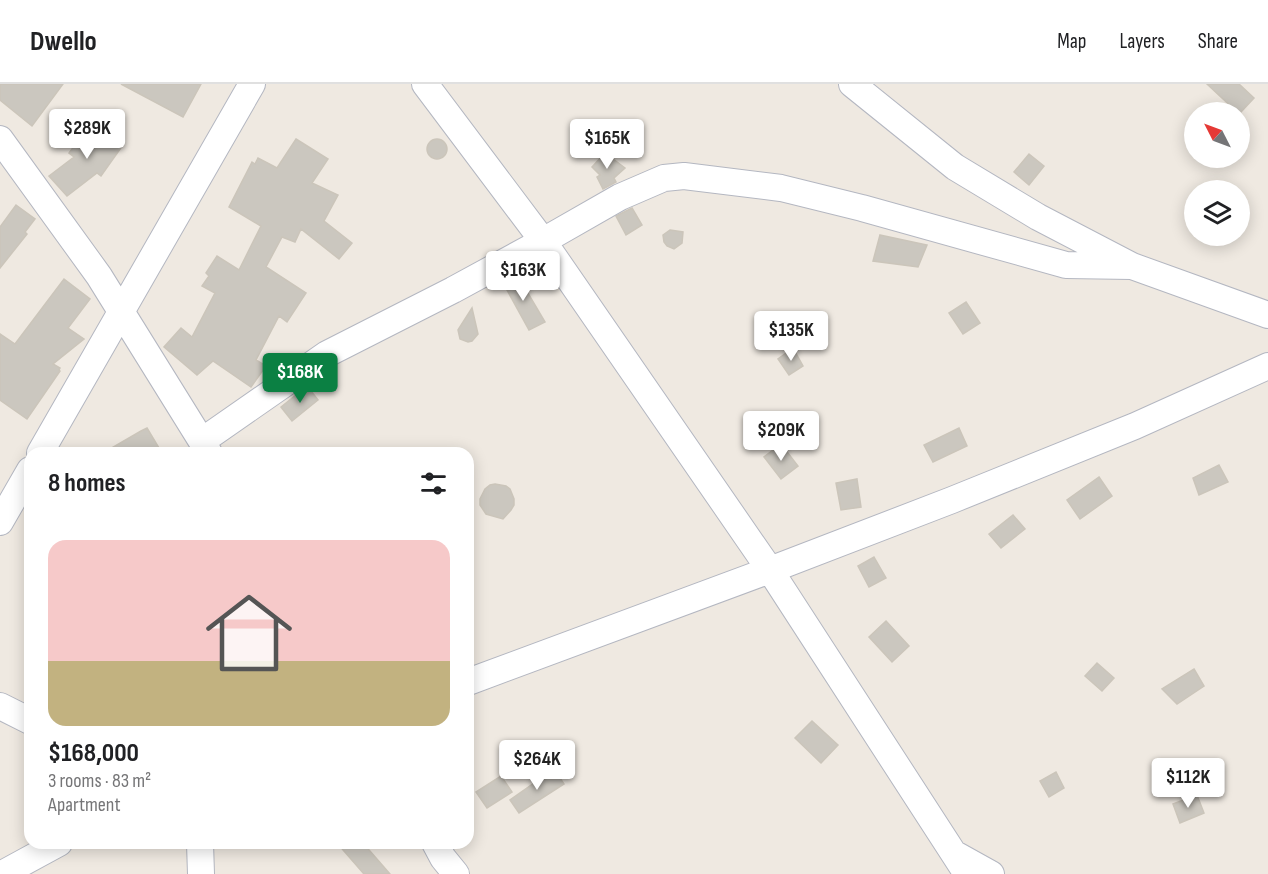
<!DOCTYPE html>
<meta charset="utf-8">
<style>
:root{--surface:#fff;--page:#f6f6f6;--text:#202124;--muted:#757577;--line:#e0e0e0;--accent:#0b8043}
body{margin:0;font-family:"Sofia Sans Condensed",sans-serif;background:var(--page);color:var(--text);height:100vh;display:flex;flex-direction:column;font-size:22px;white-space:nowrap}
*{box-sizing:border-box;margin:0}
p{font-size:20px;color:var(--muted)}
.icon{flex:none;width:33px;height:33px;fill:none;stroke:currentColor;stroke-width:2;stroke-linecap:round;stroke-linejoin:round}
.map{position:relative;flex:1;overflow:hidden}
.drawer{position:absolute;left:24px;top:363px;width:450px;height:402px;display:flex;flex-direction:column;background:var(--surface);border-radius:18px;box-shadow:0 3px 15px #0003}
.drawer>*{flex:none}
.needle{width:39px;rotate:312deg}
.fabs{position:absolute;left:1184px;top:18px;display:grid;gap:12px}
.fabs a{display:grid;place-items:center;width:66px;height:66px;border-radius:50%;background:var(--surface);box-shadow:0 3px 15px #0003;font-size:30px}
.price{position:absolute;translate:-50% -51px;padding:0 14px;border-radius:6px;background:#fff;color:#222;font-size:20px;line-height:39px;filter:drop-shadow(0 2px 3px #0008)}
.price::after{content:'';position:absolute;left:50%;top:36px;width:18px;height:14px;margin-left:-9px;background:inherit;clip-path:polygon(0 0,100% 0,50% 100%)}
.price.active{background:var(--accent);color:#fff}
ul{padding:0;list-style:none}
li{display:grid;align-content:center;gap:12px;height:318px;padding:0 24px}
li+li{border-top:2px solid var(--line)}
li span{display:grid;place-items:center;height:186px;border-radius:18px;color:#555}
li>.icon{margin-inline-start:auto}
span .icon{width:108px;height:108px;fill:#fffc;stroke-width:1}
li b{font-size:26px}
h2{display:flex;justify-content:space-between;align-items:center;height:72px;padding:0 24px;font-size:26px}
header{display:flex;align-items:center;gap:36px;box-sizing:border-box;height:84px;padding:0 30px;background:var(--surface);border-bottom:2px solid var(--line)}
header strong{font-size:28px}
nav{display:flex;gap:33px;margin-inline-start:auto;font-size:21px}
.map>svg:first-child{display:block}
.building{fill:#cbc7bf;stroke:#cbc5ba;stroke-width:1.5}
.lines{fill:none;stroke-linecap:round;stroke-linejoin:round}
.minor-casing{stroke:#b4b7c1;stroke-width:28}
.minor{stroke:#fff;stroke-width:26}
</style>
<header>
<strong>Dwello</strong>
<nav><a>Map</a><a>Layers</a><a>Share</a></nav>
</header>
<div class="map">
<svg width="1268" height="790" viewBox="0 0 1268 790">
<rect width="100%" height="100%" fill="#efe9e1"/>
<path class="building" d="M0,0H63L32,42L0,16Z
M121,0H201L183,33Z
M1207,0H1239L1254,14L1239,30V28H1237Z
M91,39L123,61L101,92L97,89L67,112L49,92L74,73L69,69Z
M296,55L328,75L312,99L338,111L324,137L352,159L339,175L301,145L295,158L282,153L266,183L306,209L287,238L279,232L256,276L266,282L251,303L213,277L197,291L164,263L181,244L192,253L215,209L202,202L209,192L206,189L217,172L239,186L261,142L229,123L252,78L255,80L258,74L277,84Z
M427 65a10 10 0 1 1 20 0a10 10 0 1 1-20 0Z
M605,69L625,84L614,94L616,98L603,105L597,93L600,91L592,83Z
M1029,70L1044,82L1029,101L1014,88Z
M16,121L35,135L25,148L27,150L0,184V143Z
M632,124L642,141L626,151L616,132Z
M670,146L683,148L682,159L674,165L667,162L664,158L663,151Z
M880,151L927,161L918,183L873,177Z
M516,189L545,238L529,246L502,197Z
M64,195L90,215L68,244L84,255L53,280L60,284L59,286L60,287L27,335L0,316V250L15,260Z
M966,218L980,239L963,250L949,229Z
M472,224L478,250L472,257L468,258L460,255L458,246Z
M793,264L803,282L789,291L778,275Z
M307,302L318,316L292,337L281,323Z
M147,344L162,369H103L141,347Z
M959,344L967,362L933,378L924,361Z
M781,360L798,382L781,395L764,373Z
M1219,381L1228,398L1199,411L1193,394Z
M1099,393L1112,412L1080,435L1067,416Z
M857,395L861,423L841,426L836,399Z
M495,400L506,402L510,405L514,415V421L511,426L503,435L486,430L480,421V415L485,405L490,401Z
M1013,431L1025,445L1001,464L989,450Z
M874,473L886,494L869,503L858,482Z
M886,537L909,562L892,578L869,553Z
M1097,579L1114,594L1102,607L1085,592Z
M1194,585L1204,602L1177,620L1162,605Z
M812,637L838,661L821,679L795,654Z
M554,685L564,700L519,729L510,716Z
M1056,688L1064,704L1049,713L1040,697Z
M501,692L512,708L487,724L476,708Z
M1197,711L1204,729L1180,739L1173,720Z
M337,759H363L390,790H364Z"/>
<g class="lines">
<g class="minor-casing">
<path id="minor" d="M425,0L543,157L770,486L967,790
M852,0L955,83L1038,133L1132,182L1268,231
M0,55L99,192L209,369
M202,357L327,270L453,206L543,157L620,113L664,94L684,92L781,104L862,124L1066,181L1132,182
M40,369L252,0
M0,438L30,386
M468,598L770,486L952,416L1135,342L1268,282
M0,622L30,637
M200,759L201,790
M435,759L443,774L456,790
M955,770L991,790
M2,790L59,759"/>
</g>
<use href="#minor" class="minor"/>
</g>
</svg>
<div class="fabs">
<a><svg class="needle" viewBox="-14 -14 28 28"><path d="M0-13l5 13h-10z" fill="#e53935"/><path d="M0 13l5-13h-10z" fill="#757577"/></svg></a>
<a><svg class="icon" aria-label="layers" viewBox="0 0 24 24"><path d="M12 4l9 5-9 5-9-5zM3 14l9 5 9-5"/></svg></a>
</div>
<b class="price" style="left:87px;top:76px">$289K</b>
<b class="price" style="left:607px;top:86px">$165K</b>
<b class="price" style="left:523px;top:218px">$163K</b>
<b class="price" style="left:791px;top:278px">$135K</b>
<b class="price active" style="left:300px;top:320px">$168K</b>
<b class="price" style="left:781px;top:378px">$209K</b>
<b class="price" style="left:537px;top:707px">$264K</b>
<b class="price" style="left:1188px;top:725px">$112K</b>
<section class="drawer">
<h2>8 homes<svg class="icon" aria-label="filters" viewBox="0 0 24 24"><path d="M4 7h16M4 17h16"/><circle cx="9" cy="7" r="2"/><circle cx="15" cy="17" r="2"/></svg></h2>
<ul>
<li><span style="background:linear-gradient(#f6c9c9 65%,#c2b280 0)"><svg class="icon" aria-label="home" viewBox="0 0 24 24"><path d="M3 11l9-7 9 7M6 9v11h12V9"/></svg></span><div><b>$168,000</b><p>3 rooms · 83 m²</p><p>Apartment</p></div></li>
</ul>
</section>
</div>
